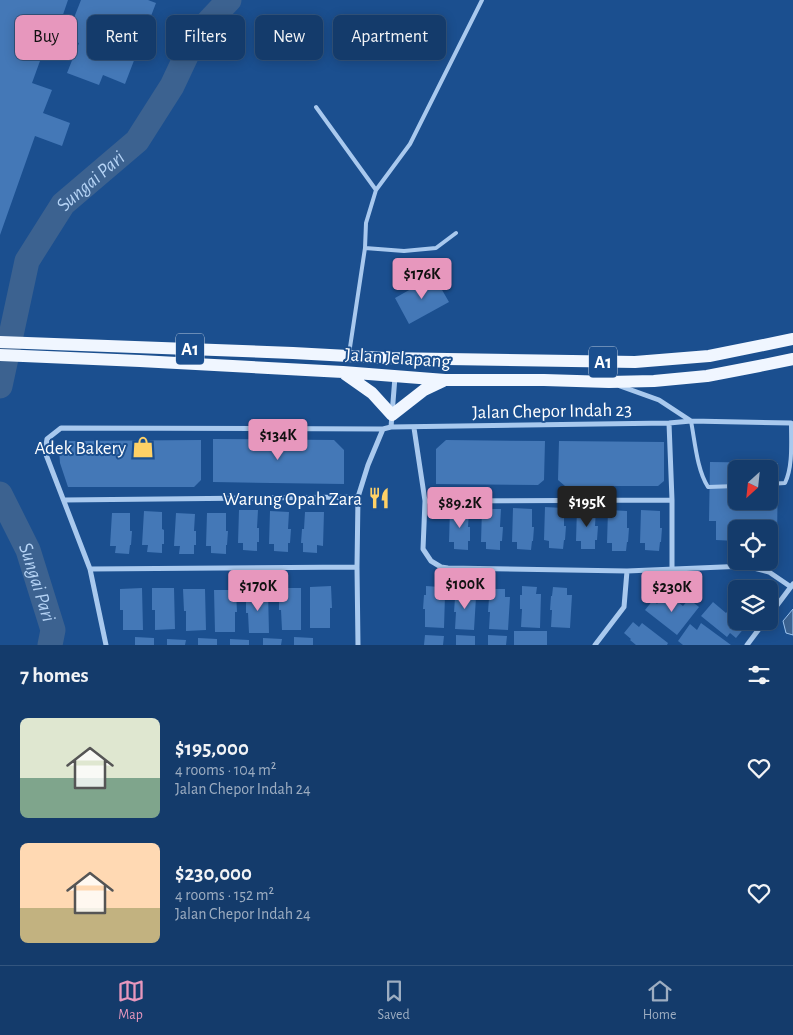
<!DOCTYPE html>
<meta charset="utf-8">
<style>
:root{--surface:#143b6b;--page:#214673;--text:#f1f3f6;--muted:#9dadc1;--line:#33557e;--accent:#e797bd}
body{margin:0;font-family:"Alegreya Sans",sans-serif;background:var(--page);color:var(--text);height:100vh;display:flex;flex-direction:column;font-size:19px;white-space:nowrap}
*{box-sizing:border-box;margin:0}
p{font-size:16px;color:var(--muted)}
.icon{flex:none;width:28px;height:28px;fill:none;stroke:currentColor;stroke-width:2;stroke-linecap:round;stroke-linejoin:round}
.map{position:relative;height:645px;overflow:hidden}
.details{display:flex;flex-direction:column;background:var(--surface);flex:1}
.details>*{flex:none}
.guide{position:absolute;left:15px;top:15px;width:500px;height:45px;display:flex;gap:10px}
.needle{width:32px;rotate:207deg}
.buttons{position:absolute;left:728px;top:460px;display:grid;gap:10px}
.buttons a{display:grid;place-items:center;width:50px;height:50px;border-radius:8px;background:var(--surface);box-shadow:0 2px 12px #0003,0 0 0 1px var(--line);font-size:25px}
.price{position:absolute;translate:-50% -42px;padding:0 11px;border-radius:5px;background:var(--accent);color:#111;font-size:16px;line-height:32px;filter:drop-shadow(0 1px 2px #0008)}
.price::after{content:'';position:absolute;left:50%;top:30px;width:15px;height:11px;margin-left:-8px;background:inherit;clip-path:polygon(0 0,100% 0,50% 100%)}
.price.on{background:#222;color:#fff}
ul{padding:0;list-style:none}
li{display:flex;align-items:center;gap:15px;height:125px;padding:0 20px}
li span{display:grid;place-items:center;flex:none;width:140px;height:100px;border-radius:8px;color:#555}
li>.icon{margin-inline-start:auto}
span .icon{width:60px;height:60px;fill:#fffc;stroke-width:1}
li b{font-size:21px}
h2{display:flex;justify-content:space-between;align-items:center;height:60px;padding:0 20px;font-size:21px}
.chip{padding:0 18px;border-radius:8px;background:var(--surface);box-shadow:0 2px 12px #0003,0 0 0 1px var(--line);font-size:18px;line-height:45px}
.chip.on{background:var(--accent);color:#111}
.menu{display:flex;justify-content:space-around;align-items:center;height:70px;border-top:1px solid var(--line);background:var(--surface);font-size:14px;color:var(--muted)}
.menu a{display:grid;justify-items:center;gap:2px}
.menu .on{color:var(--accent)}
.map>svg:first-child{display:block}
.water{fill:#3c6290;stroke:#9cc4f0}
.lines{fill:none;stroke-linecap:round;stroke-linejoin:round}
.river{stroke:#3c6290;stroke-width:25}
.building{fill:#4478b7;fill-rule:evenodd}
.lane{stroke:#a9c9ee;stroke-width:4}
.street{stroke:#a9c9ee;stroke-width:5}
.primary{stroke:#f0f6ff;stroke-width:12}
.labels{text-anchor:middle;stroke-width:4;stroke-linejoin:round;paint-order:stroke}
.shield{fill:#1b4f8f;stroke:#bbcadd;stroke-width:1}
.shield-label{font-size:18px;font-weight:bold;fill:#fff}
.street-label{font-size:19px;fill:#fff;stroke:#1b4f8f}
.poi-label{font-size:19px;fill:#fff;stroke:#1b4f8f;text-anchor:end}
.water-label{font-size:20px;font-style:italic;fill:#b5d3f5;stroke:#1b4f8f}
</style>
<div class="map">
<svg width="793" height="645" viewBox="0 0 793 645">
<rect width="100%" height="100%" fill="#1b4f8f"/>
<path class="water" d="M793,609V635L786,633L783,621Z"/>
<g class="lines">
<g class="river">
<path id="s1" d="M0,386L27,261L63,204L137,141L172,86L196,35L229,0"/>
<path id="s2" d="M0,494L28,550L53,630L50,645"/>
</g>
</g>
<path class="building" d="M0,0H68L55,38L49,36L32,83L52,90L43,113L70,123L62,146L35,136L0,235Z
M81,0H148L156,3L125,84L103,75L99,85L67,73L79,43L66,38Z
M434,276L449,302L409,324L395,298Z
M213,439L334,440L344,450V484L213,482Z
M201,440V480L194,487H68L60,463L59,450L67,441Z
M446,440L545,441L544,480L538,485L436,484V449Z
M559,441L664,442V481L658,486H565L558,480Z
M710,462L778,463L777,542L769,541V529H736V541L716,540V521H709ZM736,469H769V501H736Z
M545,507L564,508V526H566L565,540H564L563,549L549,548V541L544,540Z
M513,508L532,509V527H534L533,541H532L531,550L517,549V542H512Z
M577,508L596,509L595,526H598L597,540H595V549H581V541H576Z
M450,509L469,510L468,527H470V541H468V550L454,549V542H449Z
M482,509H501L500,527H503L502,541H500V550L486,549V542H481Z
M239,510H258L257,528H259V542H257V551L243,550V543H238Z
M608,510L627,511V528H629L628,542H627L626,551H612V543H607Z
M641,510L660,511V528H662L661,542H660L659,551L645,550V543H640Z
M144,511L162,512V529L164,530V544H162V553L147,552L148,545H142Z
M270,511L289,512L288,529H291L290,543H288V552L274,551V544H269Z
M305,512H324L323,546L317,545V553L303,552V543H301L302,529H304Z
M112,513H130V531H132L131,545H130L129,554L115,553L116,546H110Z
M176,513L195,514L194,531H196V545H194V554H179L180,546H174Z
M207,513H226V531H228L227,545H226V554L211,553V546H206Z
M331,586L332,608H330V628H310V587Z
M426,586L440,587V594L445,595L444,628L425,627V609H423L424,595H426Z
M522,586L537,587L536,594H541L540,628L521,627L522,609H520V595H522Z
M553,587L567,588V595H572L570,628L551,627L552,610H550L551,596H552Z
M142,588L143,630H123V610H120V589Z
M152,588H174L175,629L155,630V610H152Z
M279,588H301V630H282L281,610H279Z
M183,589H205L206,630L186,631V611H184Z
M457,589L471,590V597H476L474,630L455,629L456,612H454L455,598H456Z
M491,589H505V597H510L508,630L489,629L490,612H488L489,598H490Z
M214,590H236L237,612H235V632H215Z
M246,591H268L269,633H249L248,613H246Z
M666,593L683,606L689,599L699,607L677,635L645,610L653,600L657,604Z
M713,602L726,613L728,611L736,618V621L745,627L736,638L730,633L727,637L701,616Z
M633,622L639,627L642,623L668,643L667,645H636L630,640L631,639L624,633Z
M701,623L731,645H683L678,641L690,624L697,630Z
M514,631H547V645H514Z
M425,635L444,636L443,645H424Z
M456,635L475,636V645H456Z
M488,635L507,636L506,645H488Z
M135,637L154,638V645H135Z
M294,637L313,638V645H294Z
M198,638L217,639V645H198Z
M263,638L282,639L281,645H263Z
M167,639L186,640L185,645H167Z
M230,639L249,640V645H230Z"/>
<g class="lines">
<path class="lane" d="M316,107L376,190
M365,248L404,251L436,248L456,233
M349,354L365,248L366,223L376,190L410,144L482,0
M691,421C695,442 697,470 708,487L736,486
M769,484L785,483C793,466 791,443 791,423"/>
<path class="street" d="M620,386L659,400L691,421
M669,423L672,500V569
M391,427L395,377
M414,428L425,501L423,549L431,561L441,567L448,568L627,571L746,566L769,572L791,587
M64,500L358,497
M425,501L672,500
M90,569L357,567
M769,616L793,584
M106,645L90,569L45,452L47,439L61,428L383,429L391,427L669,423L691,421L791,423L793,425
M358,645L357,567L358,497L368,465L383,429
M595,645L624,607L627,571
M747,645L765,621"/>
<path class="primary" d="M0,342L293,353L385,358L635,362L709,356L793,339
M0,355L140,361L343,372L445,380H544L609,382L654,381L707,376L759,366L793,359
M345,374L372,393L392,415L424,390L443,381"/>
</g>
<defs>
<g id="shop-bare" transform="scale(1.725)"><path d="M-5-2.5h2.3a2.7 3.5 0 0 1 5.4 0H5L5.5 6h-11ZM-1.5-2.5h3a1.5 2.3 0 0 0-3 0Z" fill="#ffd166" stroke="#1b4f8f" stroke-width="2.5" paint-order="stroke"/></g>
<g id="restaurant-bare" transform="scale(1.725)"><path d="M-5-6h1v4h1v-4h1v4h1v-4h1v5L-1.5 .5V6h-2V.5L-5-1ZM5-6V6H3V1.5H1.5Q1.5-4 5-6Z" fill="#ffd166" stroke="#1b4f8f" stroke-width="2.5" paint-order="stroke"/></g>
</defs>
<g fill-rule="evenodd">
<use href="#shop-bare" x="143" y="447"/>
<use href="#restaurant-bare" x="379" y="498"/>
</g>
<g class="labels">
<g class="shield">
<rect x="176" y="333.5" width="28" height="31" rx="4"/>
<rect x="589" y="346.5" width="28" height="31" rx="4"/>
</g>
<g class="shield-label">
<text x="190" y="355">A1</text>
<text x="603" y="368">A1</text>
</g>
<g class="street-label">
<text transform="translate(398 357) rotate(4)" y="7">Jalan Jelapang</text>
<text transform="translate(552 410) rotate(-1)" y="7">Jalan Chepor Indah 23</text>
</g>
<g class="poi-label">
<text x="126" y="454">Adek Bakery</text>
<text x="362" y="505">Warung Opah Zara</text>
</g>
<g class="water-label">
<text dy="7" stroke="none"><textPath href="#s1" startOffset="231">Sungai Pari</textPath></text>
<text dy="7" stroke="none"><textPath href="#s2" startOffset="96">Sungai Pari</textPath></text>
</g>
</g>
</svg>
<div class="buttons">
<a><svg class="needle" viewBox="-14 -14 28 28"><path d="M0-13l5 13h-10z" fill="#e53935"/><path d="M0 13l5-13h-10z" fill="#9dadc1"/></svg></a>
<a><svg class="icon" aria-label="locate" viewBox="0 0 24 24"><circle cx="12" cy="12" r="6"/><path d="M12 2v4M12 18v4M2 12h4M18 12h4"/></svg></a>
<a><svg class="icon" aria-label="layers" viewBox="0 0 24 24"><path d="M12 4l9 5-9 5-9-5zM3 14l9 5 9-5"/></svg></a>
</div>
<b class="price" style="left:422px;top:300px">$176K</b>
<b class="price" style="left:278px;top:461px">$134K</b>
<b class="price on" style="left:587px;top:528px">$195K</b>
<b class="price" style="left:460px;top:529px">$89.2K</b>
<b class="price" style="left:465px;top:610px">$100K</b>
<b class="price" style="left:258px;top:612px">$170K</b>
<b class="price" style="left:672px;top:613px">$230K</b>
<div class="guide">
<a class="chip on">Buy</a>
<a class="chip">Rent</a>
<a class="chip">Filters</a>
<a class="chip">New</a>
<a class="chip">Apartment</a>
</div>
</div>
<section class="details">
<h2>7 homes<svg class="icon" aria-label="filters" viewBox="0 0 24 24"><path d="M4 7h16M4 17h16"/><circle cx="9" cy="7" r="2"/><circle cx="15" cy="17" r="2"/></svg></h2>
<ul>
<li><span style="background:linear-gradient(#dfe7d0 60%,#7fa58c 0)"><svg class="icon" aria-label="home" viewBox="0 0 24 24"><path d="M3 11l9-7 9 7M6 9v11h12V9"/></svg></span><div><b>$195,000</b><p>4 rooms · 104 m²</p><p>Jalan Chepor Indah 24</p></div><svg class="icon" aria-label="heart" viewBox="0 0 24 24"><path d="M12 20l-8-8c-3-5 5-10 8-4 3-6 11-1 8 4z"/></svg></li>
<li><span style="background:linear-gradient(#ffd9b3 65%,#c2b280 0)"><svg class="icon" aria-label="home" viewBox="0 0 24 24"><path d="M3 11l9-7 9 7M6 9v11h12V9"/></svg></span><div><b>$230,000</b><p>4 rooms · 152 m²</p><p>Jalan Chepor Indah 24</p></div><svg class="icon" aria-label="heart" viewBox="0 0 24 24"><path d="M12 20l-8-8c-3-5 5-10 8-4 3-6 11-1 8 4z"/></svg></li>
</ul>
</section>
<nav class="menu">
<a class="on"><svg class="icon" aria-label="map" viewBox="0 0 24 24"><path d="M3 6l6-2 6 2 6-2v14l-6 2-6-2-6 2zM9 4v14M15 6v14"/></svg>Map</a>
<a><svg class="icon" aria-label="saved" viewBox="0 0 24 24"><path d="M7 4h10v16l-5-4-5 4z"/></svg>Saved</a>
<a><svg class="icon" aria-label="home" viewBox="0 0 24 24"><path d="M3 11l9-7 9 7M6 9v11h12V9"/></svg>Home</a>
</nav>
